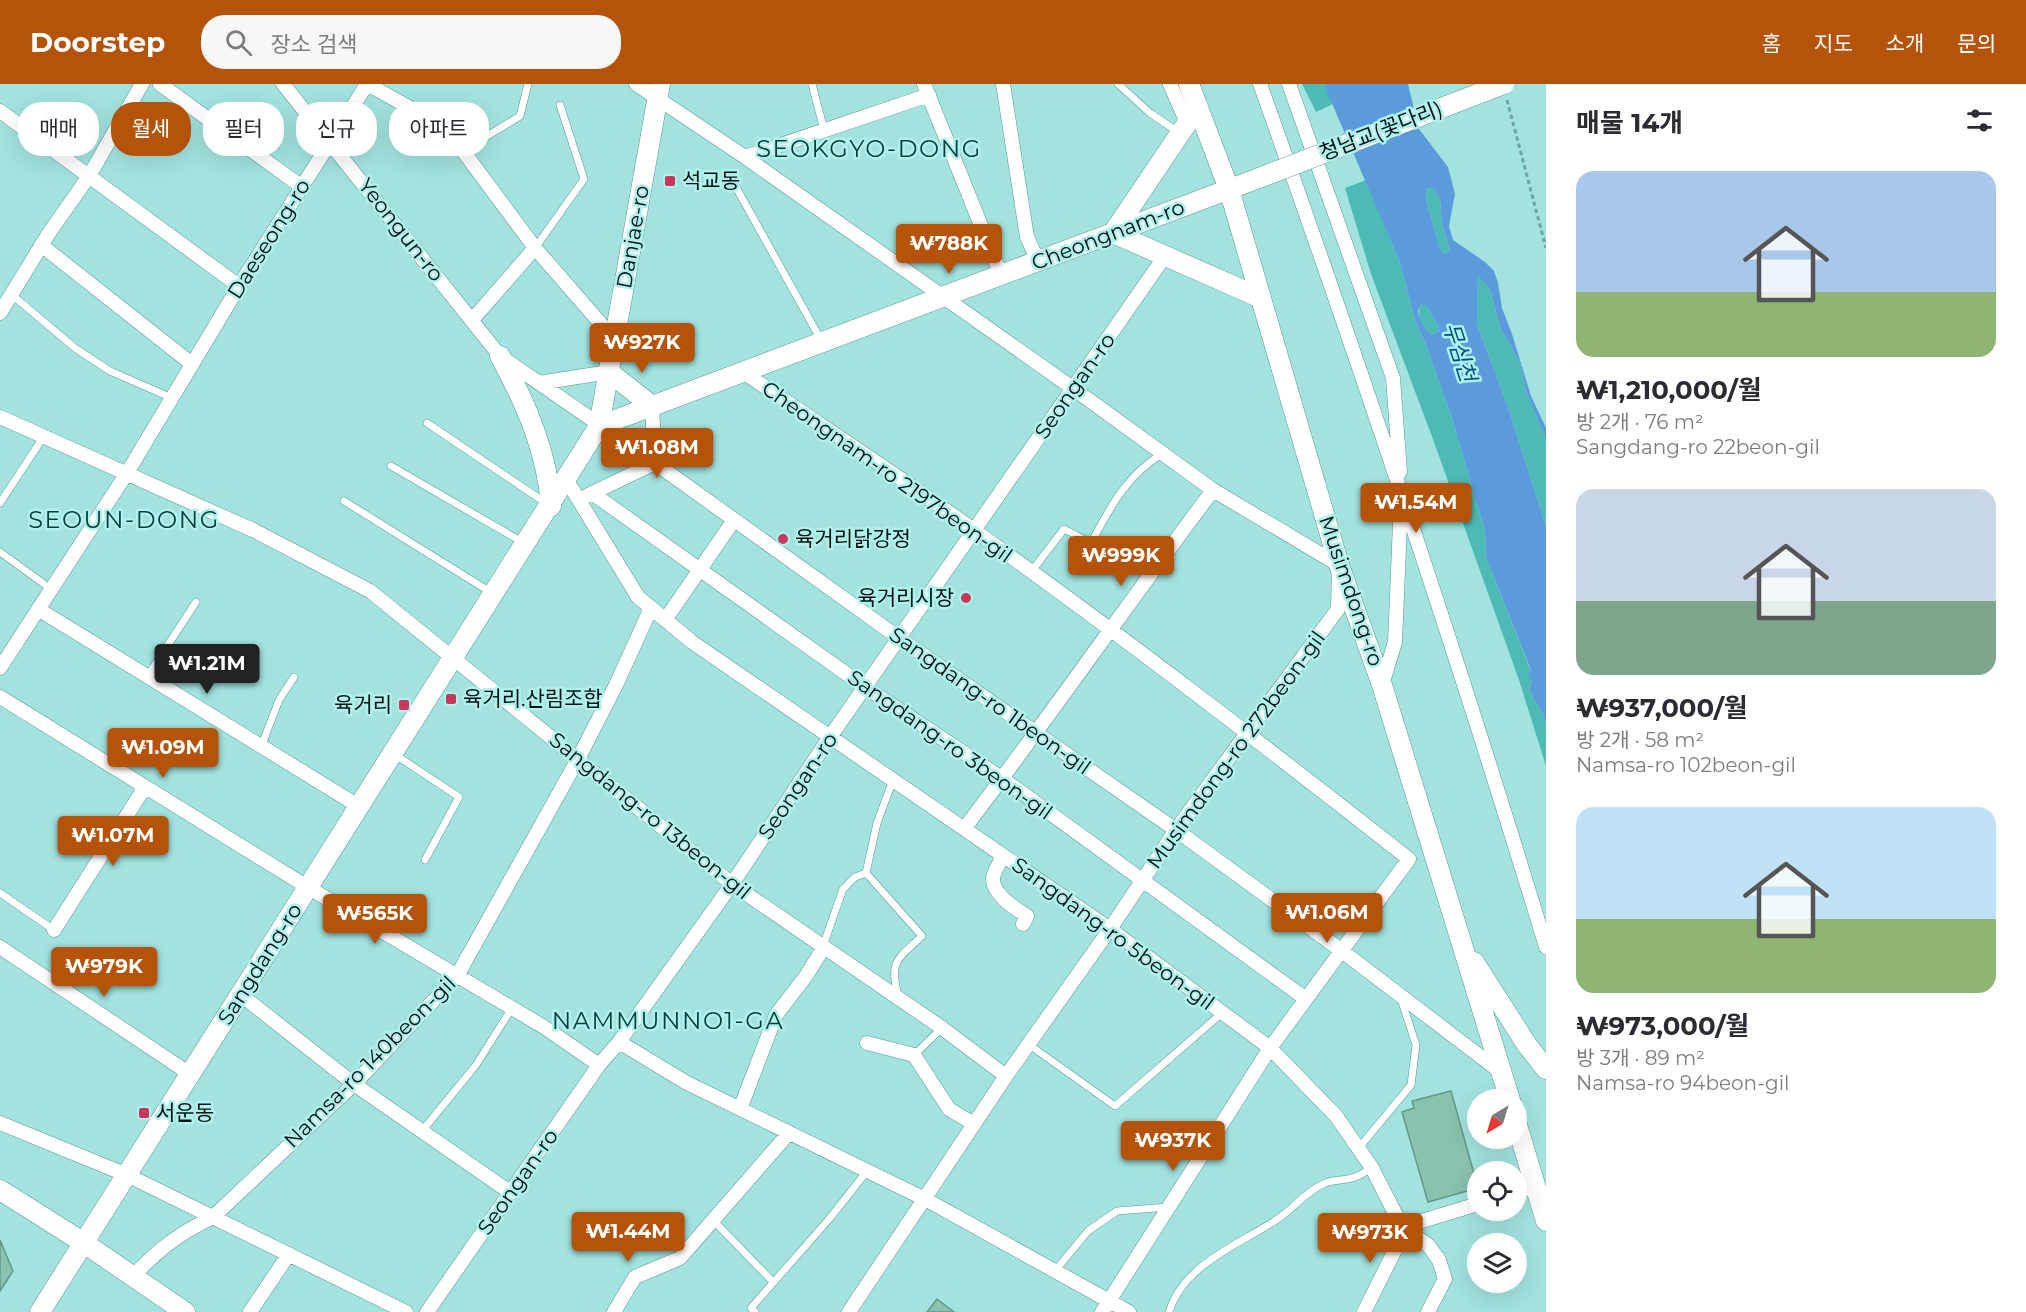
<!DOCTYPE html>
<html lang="ko">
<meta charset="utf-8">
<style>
:root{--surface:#fff;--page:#f7f7f7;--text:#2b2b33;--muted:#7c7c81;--accent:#b45309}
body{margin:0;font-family:Montserrat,"Noto Sans KR",sans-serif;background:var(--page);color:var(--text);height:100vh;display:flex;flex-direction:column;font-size:22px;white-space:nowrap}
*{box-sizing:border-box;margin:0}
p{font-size:20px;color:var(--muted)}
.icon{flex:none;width:33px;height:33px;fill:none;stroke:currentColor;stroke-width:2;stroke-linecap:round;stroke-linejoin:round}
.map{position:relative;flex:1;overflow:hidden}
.drawer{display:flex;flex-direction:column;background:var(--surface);width:480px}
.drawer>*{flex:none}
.top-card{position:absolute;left:18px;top:18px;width:570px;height:54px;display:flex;gap:12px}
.needle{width:39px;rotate:218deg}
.tools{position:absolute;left:1467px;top:1005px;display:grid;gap:12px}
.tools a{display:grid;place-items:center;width:60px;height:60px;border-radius:50%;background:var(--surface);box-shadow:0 6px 24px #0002;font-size:30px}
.price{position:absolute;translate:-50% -51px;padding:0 14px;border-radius:6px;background:var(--accent);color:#fff;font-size:20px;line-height:39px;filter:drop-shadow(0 2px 3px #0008)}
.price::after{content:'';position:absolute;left:50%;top:36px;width:18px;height:14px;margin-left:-9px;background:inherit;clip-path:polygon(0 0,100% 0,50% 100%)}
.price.selected{background:#222;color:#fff}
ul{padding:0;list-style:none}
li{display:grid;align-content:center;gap:12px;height:318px;padding:0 30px}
li span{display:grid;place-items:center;height:186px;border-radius:18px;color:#555}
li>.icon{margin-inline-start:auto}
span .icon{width:108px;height:108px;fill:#fffc;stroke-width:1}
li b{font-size:26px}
h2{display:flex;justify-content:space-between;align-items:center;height:72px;padding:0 30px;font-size:26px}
.chip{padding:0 21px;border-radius:24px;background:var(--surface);box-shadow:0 6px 24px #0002;font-size:21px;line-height:54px}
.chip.selected{background:var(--accent);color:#fff}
header{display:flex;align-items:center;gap:36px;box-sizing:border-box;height:84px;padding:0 30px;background:var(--accent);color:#fff}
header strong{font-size:28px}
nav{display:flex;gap:33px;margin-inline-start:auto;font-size:21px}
.search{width:420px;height:54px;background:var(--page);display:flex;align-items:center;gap:15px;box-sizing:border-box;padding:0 21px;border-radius:24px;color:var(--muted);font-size:22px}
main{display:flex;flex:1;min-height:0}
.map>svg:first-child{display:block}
.green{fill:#4dbab5}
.water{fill:#5b9bdc;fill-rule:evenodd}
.building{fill:#89c2ae;stroke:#629a86;stroke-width:1.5}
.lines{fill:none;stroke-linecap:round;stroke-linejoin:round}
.lane-casing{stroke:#589894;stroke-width:8}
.street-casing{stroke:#589894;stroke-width:15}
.secondary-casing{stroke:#589894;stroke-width:21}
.path{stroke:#71a3a0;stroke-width:3;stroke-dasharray:4.5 3;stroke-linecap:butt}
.lane{stroke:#fff;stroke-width:7}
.street{stroke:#fff;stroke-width:14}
.secondary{stroke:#fff;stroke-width:20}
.secondary-bridge-casing{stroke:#589894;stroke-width:21;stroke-linecap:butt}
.secondary-bridge{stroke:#fff;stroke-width:20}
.poi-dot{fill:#c7385c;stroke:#aff1ec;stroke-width:2}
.labels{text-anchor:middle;stroke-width:5;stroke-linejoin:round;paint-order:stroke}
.street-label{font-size:21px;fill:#00100f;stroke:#aff1ec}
.poi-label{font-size:21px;fill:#00100f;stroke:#aff1ec;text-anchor:start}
.water-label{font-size:22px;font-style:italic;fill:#004d88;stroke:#aff1ec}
.quarter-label{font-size:24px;letter-spacing:1.5px;fill:#043c39;stroke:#aff1ec}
</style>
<header>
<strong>Doorstep</strong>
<div class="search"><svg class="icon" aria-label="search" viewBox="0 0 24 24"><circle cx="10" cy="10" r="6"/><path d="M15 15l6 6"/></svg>장소 검색</div>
<nav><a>홈</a><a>지도</a><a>소개</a><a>문의</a></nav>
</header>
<main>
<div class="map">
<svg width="1546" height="1228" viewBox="0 0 1546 1228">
<rect width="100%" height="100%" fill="#a2e3df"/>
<path class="green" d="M1302,0H1326L1333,20L1316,28Z
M1366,96L1400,178L1415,237L1425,258L1452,334L1485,447L1486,473L1531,587L1532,597L1529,606L1543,630L1546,641V682L1519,596L1434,358L1371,190L1345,104Z
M1426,104L1434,105L1440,116L1442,140L1450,166L1445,170L1440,165L1426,116Z
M1478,190L1490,206L1500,243L1520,279L1526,307L1546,355V443L1510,329L1477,240Z
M1421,219L1427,222C1431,231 1438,237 1439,247L1433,251C1421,245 1416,231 1421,219Z"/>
<path class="water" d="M1326,0H1408L1419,45L1448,83L1455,110L1449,142L1453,156L1485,178L1494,187L1498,199L1502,224L1512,250L1531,312L1546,344V355L1526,307L1520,279L1500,243L1490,206L1478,191L1477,240L1510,329L1546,443V641L1543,630L1529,606L1532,597L1528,594L1531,586L1486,473L1485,447L1452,334L1425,258L1415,237L1400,178L1328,10ZM1426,104L1434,105L1440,116L1442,140L1450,166L1445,170L1440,165L1426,116ZM1421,220L1427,222C1431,231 1438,237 1439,247L1433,251C1424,246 1420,237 1418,227Z"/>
<path class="building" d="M1451,1007L1478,1104L1428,1118L1402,1028L1414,1024L1412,1017Z
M0,1156L13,1187L0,1207Z
M937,1215L954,1228H927Z"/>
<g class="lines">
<g class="lane-casing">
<path id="lane" d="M812,0L824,46
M1118,0L1150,29L1178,48
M464,66L520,32L528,0
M737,105L821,256
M535,164L584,95L560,21
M11,210L75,264L110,287L172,314
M427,339L546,419
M391,382L524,459
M344,417L492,509
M0,419L44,352
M0,468L51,505
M1031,488L1064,445L1091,459C1111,422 1126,392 1163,369
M147,593L196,518
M261,663L279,616L294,593
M394,670L459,713L425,776
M866,789L877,739L893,696
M0,809L54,846
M823,862L843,805L855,793L866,789L922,852C897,876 889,876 898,912
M1028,960L1115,1022L1222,929
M914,971L942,944
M422,1047L476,981L512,924
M1358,1065L1411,1001L1416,961L1401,915
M713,1136L773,1198
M1055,1187L1088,1147L1117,1127L1169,1123
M755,1228L751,1224L830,1134L867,1087
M1169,1228C1184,1179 1241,1160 1279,1134C1296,1122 1303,1110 1323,1100C1333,1095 1345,1097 1355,1093C1361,1091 1366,1087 1372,1084"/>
</g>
<g class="street-casing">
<path id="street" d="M160,0L302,103
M283,0L500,272L655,379L899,554L1176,746L1342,867L1502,989
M367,0L446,44L535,164L615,256
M636,0L745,73L1074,305L1213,406L1339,481L1338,525L1176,746L1110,845L1006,992L849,1228
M924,0L1001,191
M1003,0L1027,153L1038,177
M1170,0L1187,39
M1260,0C1362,286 1458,573 1546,863
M1289,0L1393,294L1400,388
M0,27L239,202
M745,73L929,11
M41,161L192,280
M0,229L49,149L89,92L142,0
M472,236L535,164
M743,288C820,341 899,392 975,447C1123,552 1266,663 1409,775
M539,299L609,288
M0,333L253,446L370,507L732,800L942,944L1006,992
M566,395L638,513L692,558L1110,845L1270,964L1336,1032L1372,1084L1402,1143L1428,1161L1439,1176L1445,1195L1428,1228
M592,409L865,603L1003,695L1306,915
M586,412L655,379L652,322
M38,525L360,723
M665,536L734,436
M0,584L127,389L239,202L367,0
M1382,601L1395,558L1401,416
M0,613L309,804L544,943L599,981
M964,745C1049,633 1129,518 1213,406
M1003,772C1000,778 994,787 993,794C992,810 1014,824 1027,832L1023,840
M54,846L145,703
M0,863L190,990
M241,911L354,1000L511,1109
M619,958L687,999L925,1115L1129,1228
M867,959L914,971L949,1025L974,1040
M740,1025L776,931L806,892L824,863
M0,1039L127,1091L406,1228
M1516,1108L1535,1102
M1402,1143L1478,1120
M132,1193C159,1165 178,1150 213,1133L354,1000L457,892L578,675L616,601L651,524
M250,1228L289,1170
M427,1228L599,981L619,958L732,800L830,653L1165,172
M614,1228L635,1193L680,1174L789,1049
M1102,1228L1270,964L1409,775
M1364,1228L1395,1166L1402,1143"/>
</g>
<g class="secondary-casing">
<path id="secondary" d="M1189,0L1229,105L1339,481L1382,601L1510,1016
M1198,23L1113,149L1261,214
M500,272C526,320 547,367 551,422
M609,288L652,322
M599,342L1259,94
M1474,878L1527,961L1546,985
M1516,1038L1546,1137
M0,1106L84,1159L185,1228
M40,1228L599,342L660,0"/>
</g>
<path class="path" d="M1507,16L1546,164"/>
<use href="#lane" class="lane"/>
<use href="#street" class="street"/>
<use href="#secondary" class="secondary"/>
<g class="secondary-bridge-casing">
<path id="secondary-bridge" d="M1259,94L1504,0"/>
</g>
<use href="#secondary-bridge" class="secondary-bridge"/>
</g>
<g class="poi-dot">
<rect x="664" y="91" width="12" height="12" rx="3"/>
<circle cx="783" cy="455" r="6"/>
<circle cx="966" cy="514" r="6"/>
<rect x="445" y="609" width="12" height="12" rx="3"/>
<rect x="398" y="615" width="12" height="12" rx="3"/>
<rect x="138" y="1023" width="12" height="12" rx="3"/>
</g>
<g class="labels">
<g class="street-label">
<text transform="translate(1381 47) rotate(-21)" y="7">청남교(꽃다리)</text>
<text transform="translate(401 146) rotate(52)" y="7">Yeongun-ro</text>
<text transform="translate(1108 151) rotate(-21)" y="7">Cheongnam-ro</text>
<text transform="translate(633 153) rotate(-80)" y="7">Danjae-ro</text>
<text transform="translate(269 155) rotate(-58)" y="7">Daeseong-ro</text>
<text transform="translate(1075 302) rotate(-55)" y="7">Seongan-ro</text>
<text transform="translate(887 388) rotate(35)" y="7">Cheongnam-ro 2197beon-gil</text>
<text transform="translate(1351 507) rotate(71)" y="7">Musimdong-ro</text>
<text transform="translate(990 617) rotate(35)" y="7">Sangdang-ro 1beon-gil</text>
<text transform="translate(950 661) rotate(35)" y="7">Sangdang-ro 3beon-gil</text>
<text transform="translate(1236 666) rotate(-54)" y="7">Musimdong-ro 272beon-gil</text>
<text transform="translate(798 702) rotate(-56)" y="7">Seongan-ro</text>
<text transform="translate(650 732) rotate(39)" y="7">Sangdang-ro 13beon-gil</text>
<text transform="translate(1113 850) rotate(36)" y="7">Sangdang-ro 5beon-gil</text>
<text transform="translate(260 880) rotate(-58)" y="7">Sangdang-ro</text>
<text transform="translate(370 978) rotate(-45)" y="7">Namsa-ro 140beon-gil</text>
<text transform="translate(518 1098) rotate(-55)" y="7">Seongan-ro</text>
</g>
<g class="poi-label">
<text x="682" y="104">석교동</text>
<text x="795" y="462">육거리닭강정</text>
<text x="954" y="521" text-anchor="end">육거리시장</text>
<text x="463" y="622">육거리.산림조합</text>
<text x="392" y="628" text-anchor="end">육거리</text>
<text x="156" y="1036">서운동</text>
</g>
<g class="water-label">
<text transform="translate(1460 268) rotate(72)" y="8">무심천</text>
</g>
<g class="quarter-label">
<text x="869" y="73">SEOKGYO-DONG</text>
<text x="124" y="444">SEOUN-DONG</text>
<text x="668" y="945">NAMMUNNO1-GA</text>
</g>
</g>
</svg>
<div class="tools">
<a><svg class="needle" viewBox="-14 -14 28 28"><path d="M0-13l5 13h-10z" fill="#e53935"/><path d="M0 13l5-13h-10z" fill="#7c7c81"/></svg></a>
<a><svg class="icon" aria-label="locate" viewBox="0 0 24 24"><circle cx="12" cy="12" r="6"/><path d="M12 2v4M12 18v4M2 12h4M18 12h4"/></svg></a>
<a><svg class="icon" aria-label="layers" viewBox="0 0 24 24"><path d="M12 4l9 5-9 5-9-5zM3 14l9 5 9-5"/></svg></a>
</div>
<b class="price" style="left:949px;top:191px">₩788K</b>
<b class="price" style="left:642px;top:290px">₩927K</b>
<b class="price" style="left:657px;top:395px">₩1.08M</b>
<b class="price" style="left:1416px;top:450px">₩1.54M</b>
<b class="price" style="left:1121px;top:503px">₩999K</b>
<b class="price selected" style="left:207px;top:611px">₩1.21M</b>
<b class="price" style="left:163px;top:695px">₩1.09M</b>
<b class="price" style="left:113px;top:783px">₩1.07M</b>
<b class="price" style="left:1327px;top:860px">₩1.06M</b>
<b class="price" style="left:375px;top:861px">₩565K</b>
<b class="price" style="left:104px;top:914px">₩979K</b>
<b class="price" style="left:1173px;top:1088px">₩937K</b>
<b class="price" style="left:628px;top:1179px">₩1.44M</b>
<b class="price" style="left:1370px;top:1180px">₩973K</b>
<div class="top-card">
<a class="chip">매매</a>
<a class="chip selected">월세</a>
<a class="chip">필터</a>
<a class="chip">신규</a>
<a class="chip">아파트</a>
</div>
</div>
<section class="drawer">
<h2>매물 14개<svg class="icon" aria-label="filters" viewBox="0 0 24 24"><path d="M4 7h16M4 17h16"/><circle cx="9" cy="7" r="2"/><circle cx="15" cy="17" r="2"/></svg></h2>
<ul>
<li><span style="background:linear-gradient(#a9c7e8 65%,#8fb573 0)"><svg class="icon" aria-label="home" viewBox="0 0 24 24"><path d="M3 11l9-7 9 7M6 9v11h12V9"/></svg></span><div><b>₩1,210,000/월</b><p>방 2개 · 76 m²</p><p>Sangdang-ro 22beon-gil</p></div></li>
<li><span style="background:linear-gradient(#c9d6e8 60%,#7fa58c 0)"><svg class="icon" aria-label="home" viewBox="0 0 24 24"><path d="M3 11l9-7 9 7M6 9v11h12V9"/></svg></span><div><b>₩937,000/월</b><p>방 2개 · 58 m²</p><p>Namsa-ro 102beon-gil</p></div></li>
<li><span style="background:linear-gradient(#bfe0f5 60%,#8fb573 0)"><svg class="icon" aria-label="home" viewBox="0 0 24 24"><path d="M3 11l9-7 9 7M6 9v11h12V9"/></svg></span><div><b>₩973,000/월</b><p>방 3개 · 89 m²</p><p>Namsa-ro 94beon-gil</p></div></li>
</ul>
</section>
</main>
